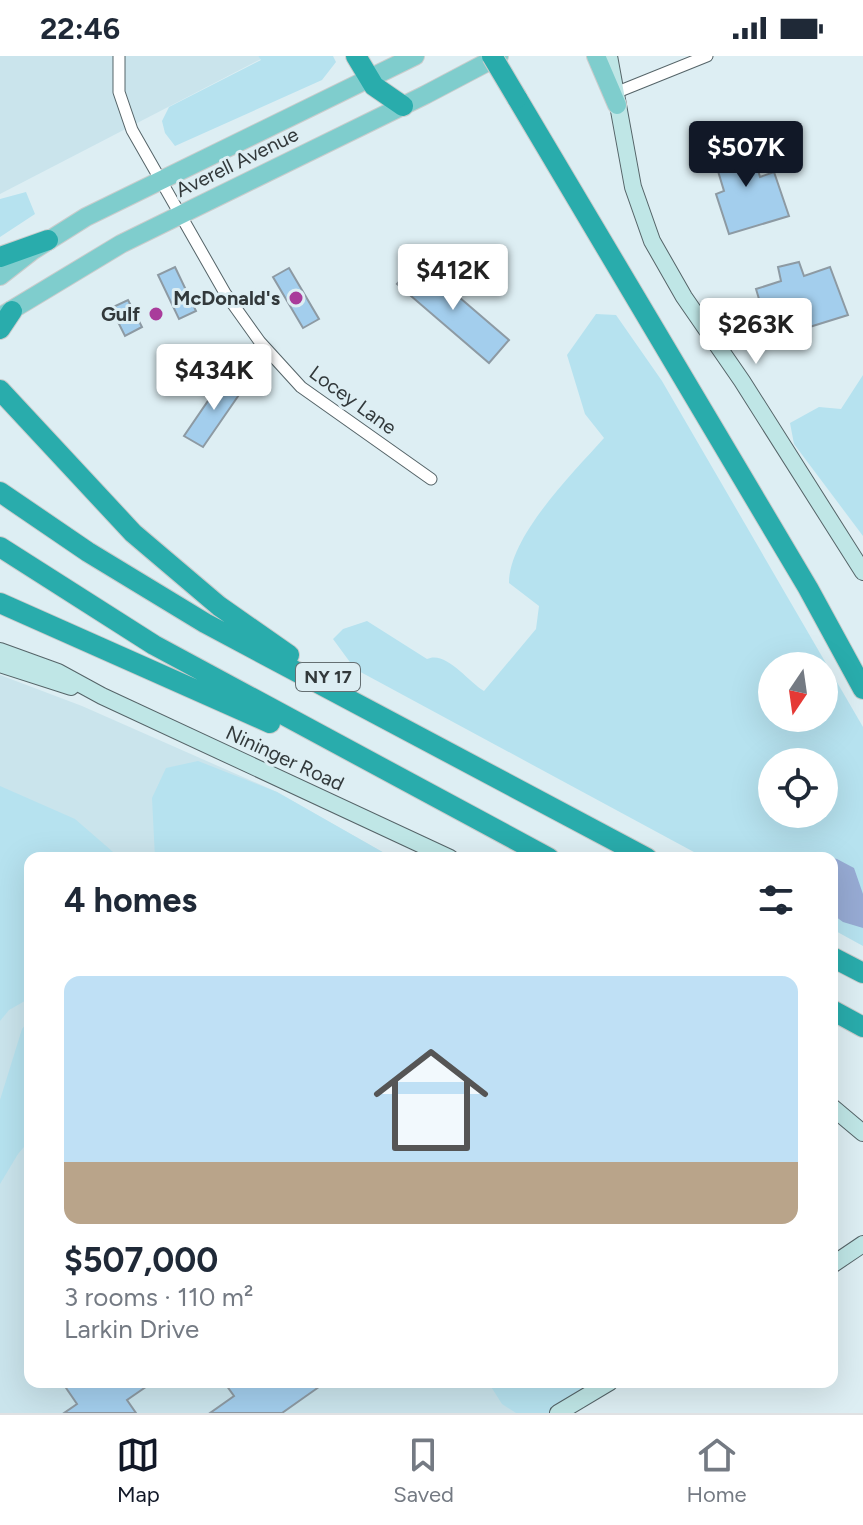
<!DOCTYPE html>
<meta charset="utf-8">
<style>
:root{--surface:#fff;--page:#f6f6f7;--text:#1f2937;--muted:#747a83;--line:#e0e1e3;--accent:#111827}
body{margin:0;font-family:Figtree,sans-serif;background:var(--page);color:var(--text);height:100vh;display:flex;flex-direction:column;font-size:30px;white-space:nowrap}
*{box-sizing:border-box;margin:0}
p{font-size:26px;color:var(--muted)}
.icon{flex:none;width:44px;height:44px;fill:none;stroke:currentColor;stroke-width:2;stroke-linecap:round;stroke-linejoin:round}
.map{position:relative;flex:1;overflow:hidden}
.details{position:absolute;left:24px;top:796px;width:814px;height:536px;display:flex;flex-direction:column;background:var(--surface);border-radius:16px;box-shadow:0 8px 32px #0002}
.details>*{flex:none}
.needle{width:52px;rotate:193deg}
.buttons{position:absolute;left:758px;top:596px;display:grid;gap:16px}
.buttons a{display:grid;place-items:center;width:80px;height:80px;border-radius:50%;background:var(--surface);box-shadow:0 8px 32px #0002;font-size:40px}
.price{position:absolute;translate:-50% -68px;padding:0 18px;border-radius:8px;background:#fff;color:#222;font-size:26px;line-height:52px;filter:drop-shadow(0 2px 4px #0008)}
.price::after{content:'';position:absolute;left:50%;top:48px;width:24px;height:18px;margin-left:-12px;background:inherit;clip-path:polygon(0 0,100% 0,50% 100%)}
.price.selected{background:var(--accent);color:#fff}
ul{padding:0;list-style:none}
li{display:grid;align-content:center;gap:16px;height:424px;padding:0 40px}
li span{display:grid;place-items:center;height:248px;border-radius:16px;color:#555}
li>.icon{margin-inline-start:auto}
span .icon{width:144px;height:144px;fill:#fffc;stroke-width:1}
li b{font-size:34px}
h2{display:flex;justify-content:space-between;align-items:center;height:96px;padding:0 40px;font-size:34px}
.status{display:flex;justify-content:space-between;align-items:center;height:56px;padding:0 40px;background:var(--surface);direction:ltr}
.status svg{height:22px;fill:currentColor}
.menu{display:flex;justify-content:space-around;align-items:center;height:112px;border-top:2px solid var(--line);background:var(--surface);font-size:22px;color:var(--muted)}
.menu a{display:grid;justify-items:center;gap:4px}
.menu .selected{color:var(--accent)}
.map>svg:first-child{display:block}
.built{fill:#cae4ec}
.green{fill:#b6e2ef;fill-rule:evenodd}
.water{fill:#97abd4}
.building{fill:#a3ceed;stroke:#8d9aa3;stroke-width:2}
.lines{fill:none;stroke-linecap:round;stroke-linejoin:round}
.street-casing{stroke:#556468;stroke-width:13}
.secondary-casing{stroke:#556468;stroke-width:18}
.primary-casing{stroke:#cacccc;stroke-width:20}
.highway-casing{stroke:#cacccc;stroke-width:22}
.street{stroke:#fff;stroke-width:11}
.secondary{stroke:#bfe6e6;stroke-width:16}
.primary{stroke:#7fcdcd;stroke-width:18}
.highway{stroke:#29acac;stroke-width:20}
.highway-bridge-casing{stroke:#cacccc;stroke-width:22;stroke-linecap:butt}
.highway-bridge{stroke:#29acac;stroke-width:20}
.poi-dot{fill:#a93c9b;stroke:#ddeef3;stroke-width:3}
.labels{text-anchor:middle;stroke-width:6;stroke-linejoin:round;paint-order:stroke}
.shield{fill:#ddeef3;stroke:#656f72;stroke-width:2}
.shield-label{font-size:18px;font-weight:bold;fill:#32393b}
.street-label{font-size:20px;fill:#32393b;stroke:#ddeef3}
.poi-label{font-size:20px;font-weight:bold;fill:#32393b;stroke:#ddeef3;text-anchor:end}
</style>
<div class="status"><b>22:46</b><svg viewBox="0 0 49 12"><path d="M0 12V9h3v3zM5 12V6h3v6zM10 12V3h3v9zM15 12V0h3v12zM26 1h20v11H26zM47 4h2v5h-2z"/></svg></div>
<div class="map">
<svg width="863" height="1357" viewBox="0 0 863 1357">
<rect width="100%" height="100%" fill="#ddeef3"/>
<path class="built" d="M0,0H258L261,3L0,138Z
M0,619L82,650L277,736L393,802H30V1326H604L560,1357H0Z"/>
<path class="green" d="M258,0H333L336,6L322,24L175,90L165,77L162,65L169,51L261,4Z
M26,136L35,158L0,181V143Z
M596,258L616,259L662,325L863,671V890L832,873V802H705L355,613L333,583L343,573L367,565L427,603C445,594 468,625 484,635L536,573L539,550L509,527C509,480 573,417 604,382L585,358L567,299ZM772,610H824V662H772ZM772,706H824V758H772Z
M863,319V480L794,388L790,367L819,351L841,353Z
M198,705L277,736L393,802H155L152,742L166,712Z
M0,730L75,763L120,802H30V942L9,954L0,965Z
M30,963V1084L18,1098L0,1128V1044L22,973Z
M488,1326H603L552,1357H516L502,1348Z"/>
<path class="water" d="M809,796L837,803L854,812L863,838V872L843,866L832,858V802H790L791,799Z"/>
<path class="building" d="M748,81L760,121L774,116L789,160L729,178L716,138L724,135L711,92Z
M417,205L509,284L489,307L397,228Z
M799,206L804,220L830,211L848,259L771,283L756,233L781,225L778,211Z
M175,211L196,255L179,263L158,219Z
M289,212L319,263L303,272L273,221Z
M128,244L142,271L125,280L111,252Z
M225,320L243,333L203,391L184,380Z
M62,1326H153L127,1344L136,1357H64L77,1348Z
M224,1326L281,1328L326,1326L282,1357H210L234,1340Z"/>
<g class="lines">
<g class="street-casing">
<path id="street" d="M119,0V36L132,74L225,237L260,286L301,331L431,423
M615,37L707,0"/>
</g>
<g class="secondary-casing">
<path id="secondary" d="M609,0L633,131L652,185L684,241L742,325L863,516
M0,595L58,616L102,640L450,802
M0,608L71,631
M832,1051L863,1077
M832,1209L863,1188
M558,1357L610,1326"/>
</g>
<g class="primary-casing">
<path id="primary" d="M596,0L617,49
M0,220L32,195L86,161L415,0
M0,261L121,188L425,39L499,0"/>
</g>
<g class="highway-casing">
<path id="highway" d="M356,0L374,30L403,50
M517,42L808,532L863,633
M0,201L48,184
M0,273L12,255
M0,334L133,477L219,550L289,599
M0,436L88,496L205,567L647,802
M0,491L154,589L549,802
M0,547L270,667
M832,901L863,917
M832,954L863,971"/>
</g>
<use href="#street" class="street"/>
<use href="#secondary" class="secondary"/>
<use href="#primary" class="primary"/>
<use href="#highway" class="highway"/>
<g class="highway-bridge-casing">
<path id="highway-bridge" d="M492,0L517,42"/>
</g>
<use href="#highway-bridge" class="highway-bridge"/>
</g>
<g class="poi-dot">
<circle cx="296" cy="242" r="8"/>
<circle cx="156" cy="258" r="8"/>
</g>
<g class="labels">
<rect class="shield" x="296" y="607" width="64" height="28" rx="6"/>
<g class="shield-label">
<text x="328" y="627">NY 17</text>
</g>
<g class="street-label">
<text transform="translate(237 106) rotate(-26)" y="7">Averell Avenue</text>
<text transform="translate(353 344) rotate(36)" y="7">Locey Lane</text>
<text transform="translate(285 702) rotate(25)" y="7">Nininger Road</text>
</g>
<g class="poi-label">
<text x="280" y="249">McDonald's</text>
<text x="140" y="265">Gulf</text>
</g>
</g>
</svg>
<div class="buttons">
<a><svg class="needle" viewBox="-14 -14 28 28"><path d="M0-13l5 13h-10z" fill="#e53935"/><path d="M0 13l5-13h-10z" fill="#747a83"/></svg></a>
<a><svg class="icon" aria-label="locate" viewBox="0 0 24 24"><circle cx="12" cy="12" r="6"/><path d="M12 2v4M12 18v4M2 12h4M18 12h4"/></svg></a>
</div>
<b class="price selected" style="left:746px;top:133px">$507K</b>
<b class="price" style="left:453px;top:256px">$412K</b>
<b class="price" style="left:756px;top:310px">$263K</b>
<b class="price" style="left:214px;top:356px">$434K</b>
<section class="details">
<h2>4 homes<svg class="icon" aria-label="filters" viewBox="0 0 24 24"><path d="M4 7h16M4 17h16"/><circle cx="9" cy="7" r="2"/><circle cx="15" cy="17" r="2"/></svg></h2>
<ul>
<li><span style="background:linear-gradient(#bfe0f5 75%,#b9a48a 0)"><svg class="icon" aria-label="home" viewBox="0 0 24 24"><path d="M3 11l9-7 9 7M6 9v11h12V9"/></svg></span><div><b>$507,000</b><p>3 rooms · 110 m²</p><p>Larkin Drive</p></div></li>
</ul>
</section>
</div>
<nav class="menu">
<a class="selected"><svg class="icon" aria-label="map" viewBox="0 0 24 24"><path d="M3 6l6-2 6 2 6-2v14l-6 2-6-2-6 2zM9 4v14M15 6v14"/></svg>Map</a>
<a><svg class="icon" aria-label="saved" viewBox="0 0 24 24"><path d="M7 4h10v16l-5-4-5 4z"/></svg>Saved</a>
<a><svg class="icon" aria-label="home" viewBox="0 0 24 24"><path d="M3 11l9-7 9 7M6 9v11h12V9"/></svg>Home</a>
</nav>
